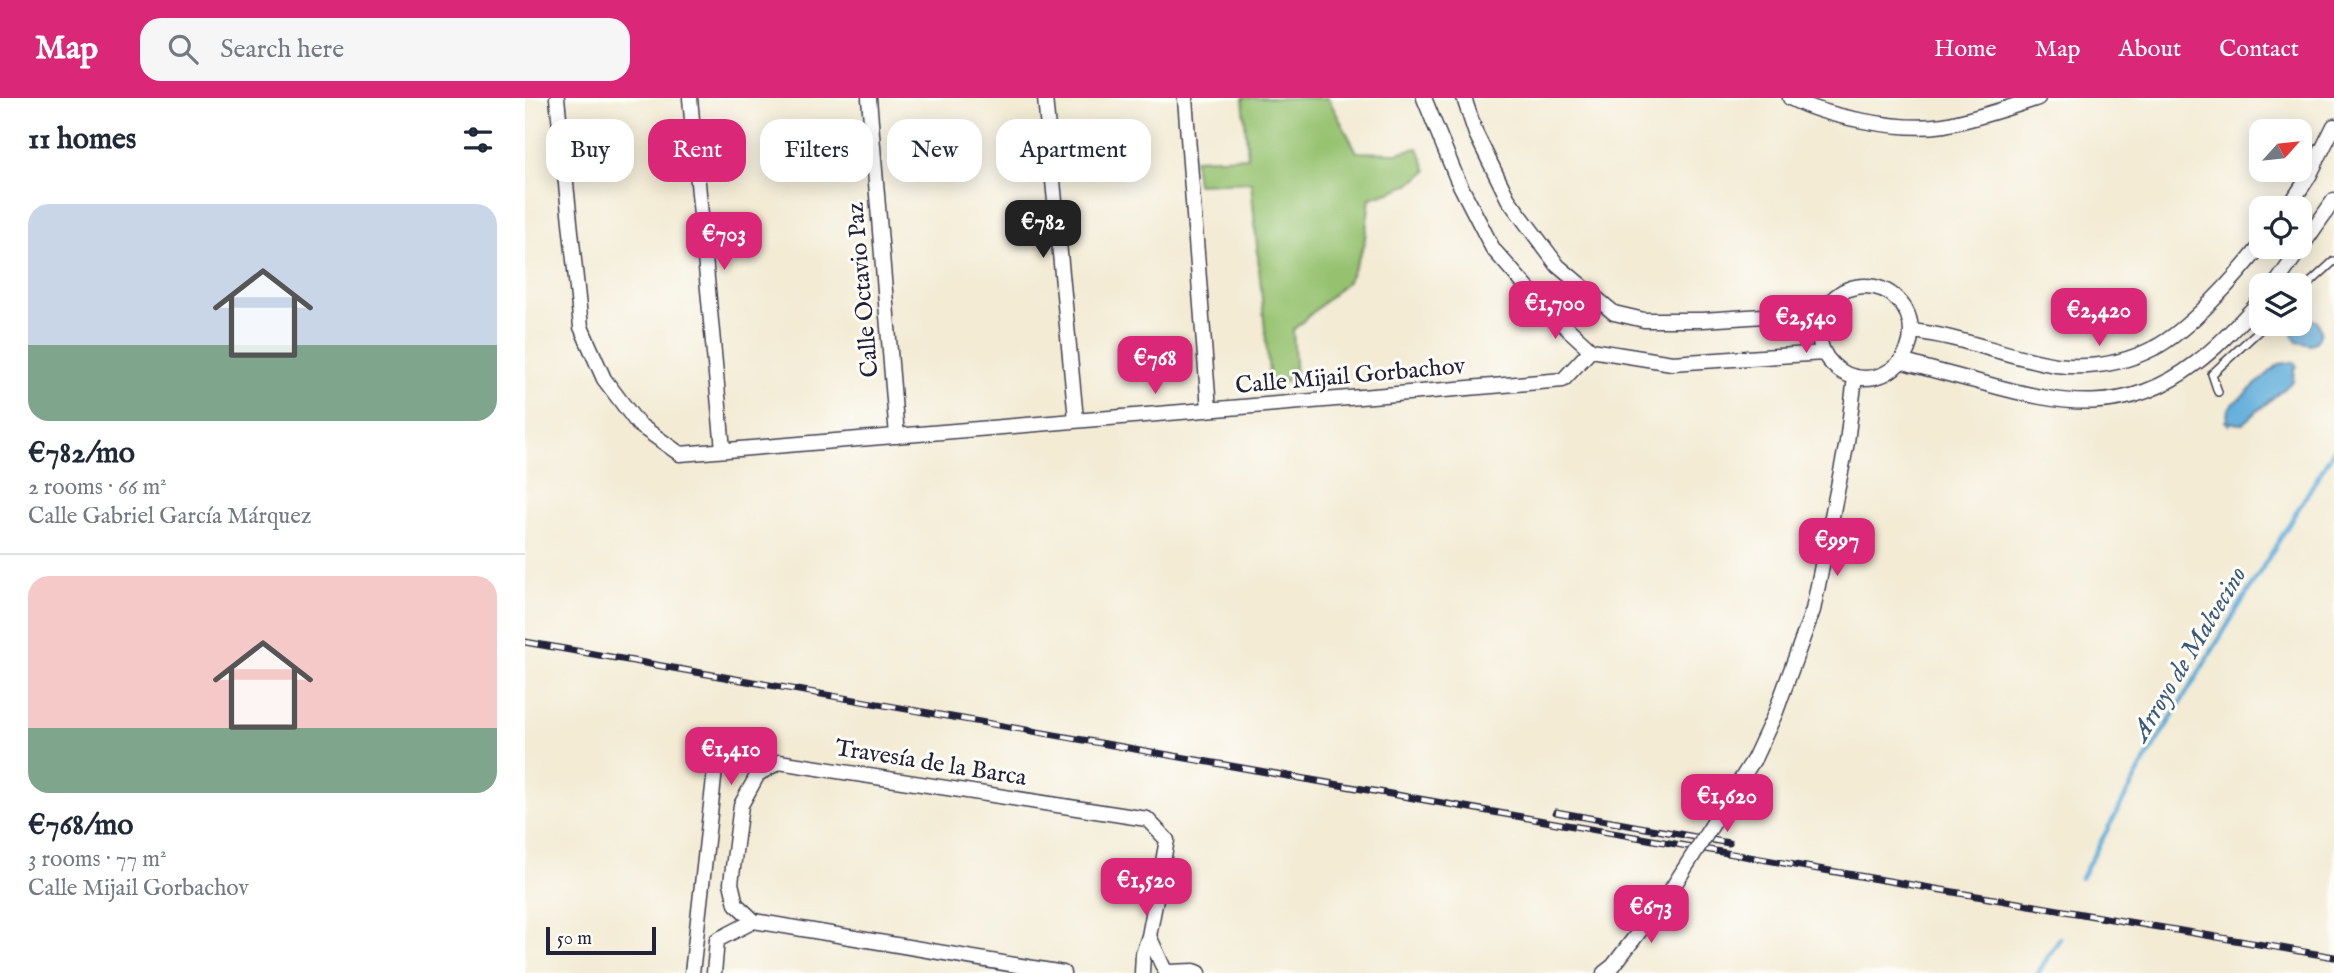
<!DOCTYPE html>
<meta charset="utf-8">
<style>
:root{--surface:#fff;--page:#f6f6f7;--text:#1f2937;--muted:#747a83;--line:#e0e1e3;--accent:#db2777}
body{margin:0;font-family:"IM FELL English",serif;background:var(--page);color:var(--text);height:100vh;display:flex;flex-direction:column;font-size:26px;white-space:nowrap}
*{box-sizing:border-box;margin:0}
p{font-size:23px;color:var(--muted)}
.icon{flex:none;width:38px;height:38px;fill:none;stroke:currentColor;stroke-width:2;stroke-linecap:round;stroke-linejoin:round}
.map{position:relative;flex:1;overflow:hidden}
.panel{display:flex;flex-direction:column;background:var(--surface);width:525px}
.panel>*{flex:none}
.guide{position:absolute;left:21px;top:21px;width:665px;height:63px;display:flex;gap:14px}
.needle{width:46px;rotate:63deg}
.fabs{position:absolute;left:1724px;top:21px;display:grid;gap:14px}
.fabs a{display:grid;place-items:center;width:63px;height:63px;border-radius:14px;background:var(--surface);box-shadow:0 4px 18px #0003;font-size:35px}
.scale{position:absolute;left:21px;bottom:18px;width:110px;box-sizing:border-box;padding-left:7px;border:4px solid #22223b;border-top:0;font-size:19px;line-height:24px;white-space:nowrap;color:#22223b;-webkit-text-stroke:5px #fdfcf7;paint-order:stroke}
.price{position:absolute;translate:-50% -60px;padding:0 16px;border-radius:14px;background:var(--accent);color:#fff;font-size:23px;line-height:46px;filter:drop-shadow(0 2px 4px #0008)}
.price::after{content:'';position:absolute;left:50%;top:42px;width:21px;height:16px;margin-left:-10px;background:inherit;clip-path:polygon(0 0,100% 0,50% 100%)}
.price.active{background:#222;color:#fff}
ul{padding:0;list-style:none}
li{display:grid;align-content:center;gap:14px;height:371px;padding:0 28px}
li+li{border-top:2px solid var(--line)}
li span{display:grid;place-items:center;height:217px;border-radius:21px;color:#555}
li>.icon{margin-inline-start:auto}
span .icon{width:126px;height:126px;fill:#fffc;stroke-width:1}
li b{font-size:30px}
h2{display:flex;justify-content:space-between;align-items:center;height:84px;padding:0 28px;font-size:30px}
.chip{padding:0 24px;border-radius:21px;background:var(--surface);box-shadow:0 4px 18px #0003;font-size:24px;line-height:63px}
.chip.active{background:var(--accent);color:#fff}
header{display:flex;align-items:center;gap:42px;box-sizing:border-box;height:98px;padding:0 35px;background:var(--accent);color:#fff}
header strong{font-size:33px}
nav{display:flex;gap:38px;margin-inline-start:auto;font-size:24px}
.search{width:490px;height:63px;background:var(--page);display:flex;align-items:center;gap:18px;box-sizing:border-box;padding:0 24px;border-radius:21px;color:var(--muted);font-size:26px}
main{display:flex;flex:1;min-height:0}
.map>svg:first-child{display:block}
.green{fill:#96c270;stroke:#5c7256;stroke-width:2}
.water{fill:#61adda;stroke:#42688a;stroke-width:2}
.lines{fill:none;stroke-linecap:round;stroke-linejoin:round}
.stream{stroke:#61adda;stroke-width:4.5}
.lane-casing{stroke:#414052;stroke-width:10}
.street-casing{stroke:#414052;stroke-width:17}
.lane{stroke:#fff;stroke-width:7}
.street{stroke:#fff;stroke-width:14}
.rail-casing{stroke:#22223b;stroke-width:7}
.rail{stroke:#fdfcf7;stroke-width:4.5;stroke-dasharray:13;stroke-linecap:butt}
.street-bridge-casing{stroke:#414052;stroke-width:17;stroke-linecap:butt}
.street-bridge{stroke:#fff;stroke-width:14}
.labels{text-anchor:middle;stroke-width:6;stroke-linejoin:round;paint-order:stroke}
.street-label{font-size:24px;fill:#22223b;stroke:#fdfcf7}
.water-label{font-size:26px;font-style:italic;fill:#3b5a7b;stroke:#fdfcf7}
</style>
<header>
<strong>Map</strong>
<div class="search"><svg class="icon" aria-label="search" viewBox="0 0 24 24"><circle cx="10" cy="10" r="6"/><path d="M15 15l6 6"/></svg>Search here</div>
<nav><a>Home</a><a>Map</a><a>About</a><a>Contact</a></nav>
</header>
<main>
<section class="panel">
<h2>11 homes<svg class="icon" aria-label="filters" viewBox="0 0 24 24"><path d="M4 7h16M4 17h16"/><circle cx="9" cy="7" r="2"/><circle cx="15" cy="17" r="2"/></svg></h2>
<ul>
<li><span style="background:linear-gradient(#c9d6e8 65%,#7fa58c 0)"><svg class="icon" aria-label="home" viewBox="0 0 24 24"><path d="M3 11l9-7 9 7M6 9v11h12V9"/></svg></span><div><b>€782/mo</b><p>2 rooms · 66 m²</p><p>Calle Gabriel García Márquez</p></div></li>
<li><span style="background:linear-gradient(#f6c9c9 70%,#7fa58c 0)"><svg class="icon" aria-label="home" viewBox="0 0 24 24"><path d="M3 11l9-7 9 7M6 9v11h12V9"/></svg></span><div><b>€768/mo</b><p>3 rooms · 77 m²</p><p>Calle Mijail Gorbachov</p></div></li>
</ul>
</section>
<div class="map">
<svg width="1809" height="875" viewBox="0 0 1809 875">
<rect width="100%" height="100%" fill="#fdfcf7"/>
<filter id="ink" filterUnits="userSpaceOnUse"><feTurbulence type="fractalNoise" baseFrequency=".0143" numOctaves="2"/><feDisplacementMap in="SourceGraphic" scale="14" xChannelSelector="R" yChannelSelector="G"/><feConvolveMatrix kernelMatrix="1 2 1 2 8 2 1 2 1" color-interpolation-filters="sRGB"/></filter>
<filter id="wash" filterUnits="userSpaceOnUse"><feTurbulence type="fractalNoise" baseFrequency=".00686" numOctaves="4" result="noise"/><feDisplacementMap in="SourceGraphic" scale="28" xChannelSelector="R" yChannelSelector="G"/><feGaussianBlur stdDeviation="1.57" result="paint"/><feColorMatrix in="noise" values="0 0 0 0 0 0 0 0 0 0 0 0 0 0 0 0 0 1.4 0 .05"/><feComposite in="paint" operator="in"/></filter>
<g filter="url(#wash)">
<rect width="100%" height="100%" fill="#f3ebd4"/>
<path class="green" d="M718,0H803L832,54L871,55L893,50L902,73C886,88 866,94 845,100L839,148L823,183L768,232L771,282L745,286L726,84L672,86L669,61L723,59Z"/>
<path class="water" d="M1778,219L1792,223C1798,233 1796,242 1786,247L1772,244L1767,237L1769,226H1774L1775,220Z
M1769,264L1772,268L1769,271L1768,283L1718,325L1712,326L1707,324L1704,327L1700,323L1703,320L1702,317L1705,309L1754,266Z"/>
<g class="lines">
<path class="stream" d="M1556,780L1617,668L1809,352
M1513,875L1535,840"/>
</g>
</g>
<g filter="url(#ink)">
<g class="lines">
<g class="lane-casing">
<path id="lane" d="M1774,195L1809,163
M1693,294L1687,276L1741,226"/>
</g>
<g class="street-casing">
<path id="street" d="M32,0L56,229L79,281L113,326L155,356L1038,282L1066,252
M165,0L198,351
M344,0L372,338
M520,0L551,321
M660,0L684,311
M899,0L932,81L968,151L1019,209L1066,252L1147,265L1299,255
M939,0L951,36L983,101L1033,168L1089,215L1119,222H1178L1299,214
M1265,0C1302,19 1377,34 1419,27C1451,21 1483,10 1513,0
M1763,110L1784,78L1809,28
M1750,187L1809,102
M1294 234a46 46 0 1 1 92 0a46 46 0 1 1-92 0Z
M1386,233C1436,238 1482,259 1531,267C1566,271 1598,266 1629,250C1662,234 1713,177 1736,147
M1376,263C1403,271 1431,278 1458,285C1537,307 1601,319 1671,265C1695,247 1715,224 1736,202
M1229,661L1250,616L1288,512L1322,344L1330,279
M643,874L669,873L674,875
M167,875L193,645
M189,875L192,842L229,823
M538,875L229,823L211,806L206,785L216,707L233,676L254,664L622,721L642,742L624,838
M617,875L618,856L624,838L639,871
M1079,875L1088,868L1146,792"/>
</g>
<use href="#lane" class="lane"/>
<use href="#street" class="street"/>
<g class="rail-casing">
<path id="rail" d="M0,544L1270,767L1809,859
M1031,714L1204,745"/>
</g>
<use href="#rail" class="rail"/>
<g class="street-bridge-casing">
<path id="street-bridge" d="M1146,792L1229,661"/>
</g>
<use href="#street-bridge" class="street-bridge"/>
</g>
</g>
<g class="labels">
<g class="street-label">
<text transform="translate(337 192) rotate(-95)" y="8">Calle Octavio Paz</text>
<text transform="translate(825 277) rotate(-5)" y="8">Calle Mijail Gorbachov</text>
<text transform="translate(406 664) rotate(9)" y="8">Travesía de la Barca</text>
</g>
<g class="water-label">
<text transform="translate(1663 555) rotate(-59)" y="9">Arroyo de Malvecino</text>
</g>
</g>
</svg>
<div class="fabs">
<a><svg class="needle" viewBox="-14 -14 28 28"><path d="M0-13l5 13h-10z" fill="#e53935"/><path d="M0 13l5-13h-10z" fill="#747a83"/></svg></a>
<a><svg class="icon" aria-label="locate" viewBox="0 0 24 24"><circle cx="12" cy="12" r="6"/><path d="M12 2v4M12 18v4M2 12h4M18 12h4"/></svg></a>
<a><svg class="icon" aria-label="layers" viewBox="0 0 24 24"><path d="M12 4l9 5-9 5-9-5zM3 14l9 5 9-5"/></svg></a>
</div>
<div class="scale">50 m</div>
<b class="price active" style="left:518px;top:162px">€782</b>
<b class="price" style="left:199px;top:174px">€703</b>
<b class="price" style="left:1030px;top:243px">€1,700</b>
<b class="price" style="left:1574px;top:250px">€2,420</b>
<b class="price" style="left:1281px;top:257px">€2,540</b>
<b class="price" style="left:630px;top:298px">€768</b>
<b class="price" style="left:1312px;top:480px">€997</b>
<b class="price" style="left:206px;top:689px">€1,410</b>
<b class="price" style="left:1202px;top:736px">€1,620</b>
<b class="price" style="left:621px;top:820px">€1,520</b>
<b class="price" style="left:1126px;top:847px">€673</b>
<div class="guide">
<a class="chip">Buy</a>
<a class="chip active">Rent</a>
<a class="chip">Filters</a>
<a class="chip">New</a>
<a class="chip">Apartment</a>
</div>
</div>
</main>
